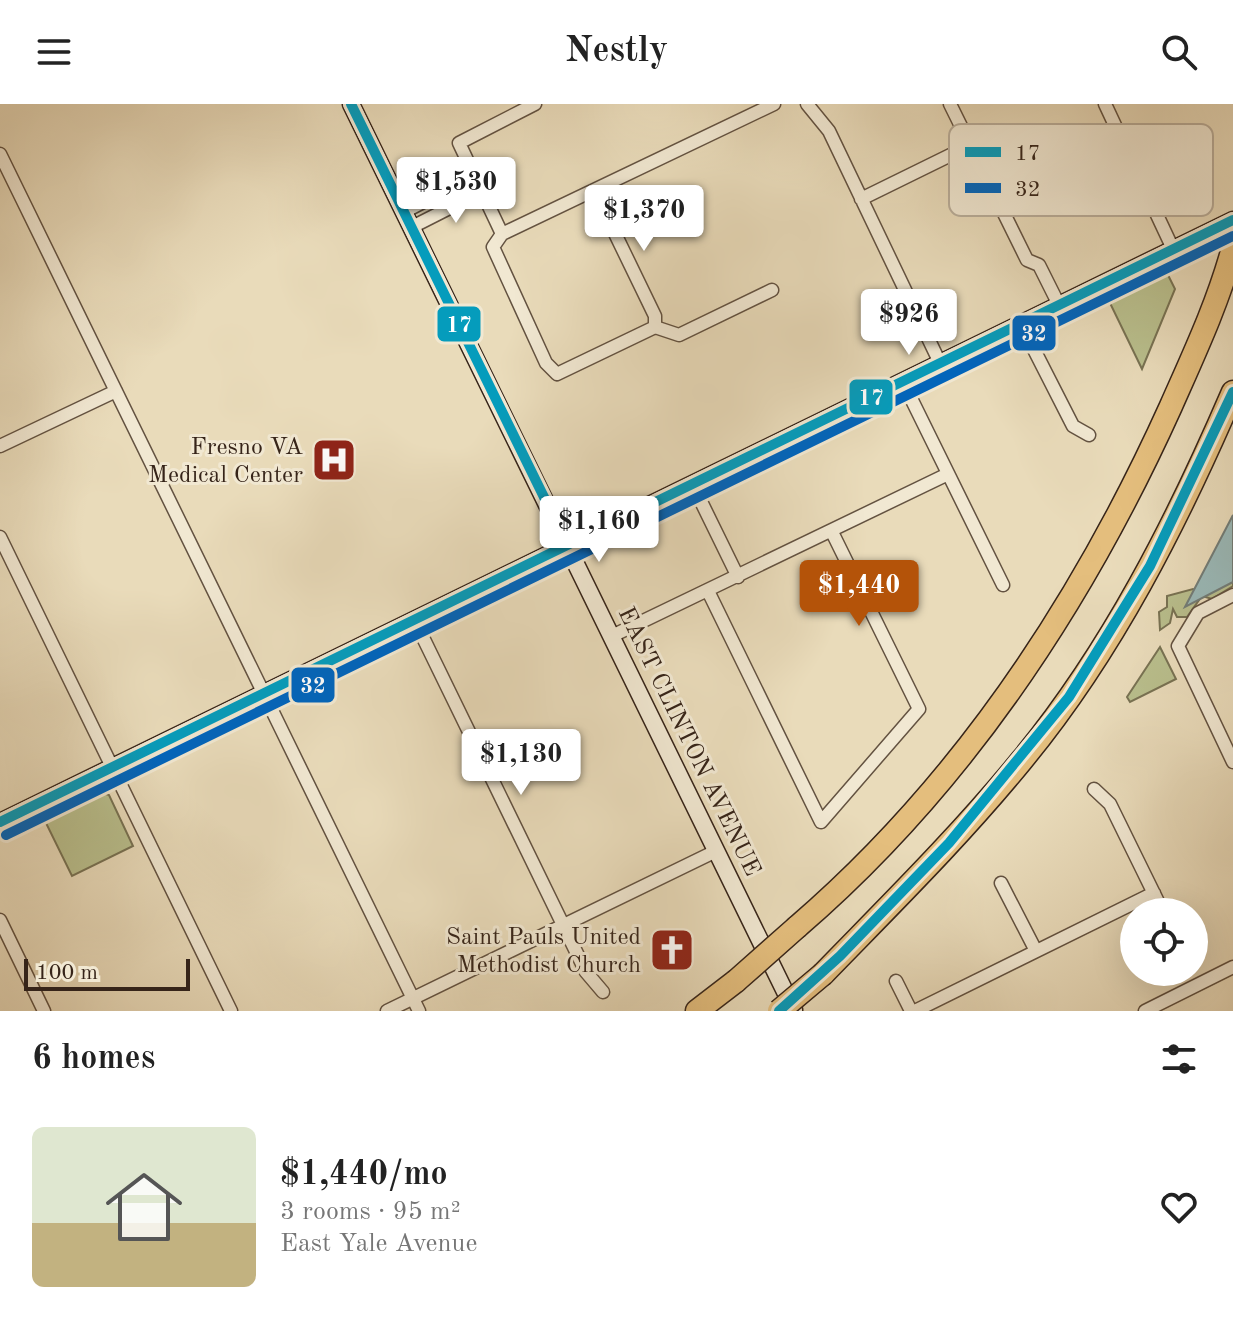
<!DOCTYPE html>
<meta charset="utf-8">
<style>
:root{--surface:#fff;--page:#f2f2f2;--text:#222;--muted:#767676;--accent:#b45309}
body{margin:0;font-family:"Old Standard TT",serif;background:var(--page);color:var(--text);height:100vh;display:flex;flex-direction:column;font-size:30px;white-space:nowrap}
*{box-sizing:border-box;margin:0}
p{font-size:26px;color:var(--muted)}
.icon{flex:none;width:44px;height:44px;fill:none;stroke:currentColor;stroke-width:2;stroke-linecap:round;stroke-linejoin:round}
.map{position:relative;height:907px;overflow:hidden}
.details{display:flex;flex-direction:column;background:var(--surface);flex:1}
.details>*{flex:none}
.fabs{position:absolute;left:1120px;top:794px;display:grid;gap:16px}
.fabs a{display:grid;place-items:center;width:88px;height:88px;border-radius:50%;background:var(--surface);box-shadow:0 8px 32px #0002;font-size:40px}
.scale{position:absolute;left:24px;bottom:20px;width:166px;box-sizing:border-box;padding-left:8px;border:4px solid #362419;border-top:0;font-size:22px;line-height:28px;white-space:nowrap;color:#362419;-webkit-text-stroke:6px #f1e8d2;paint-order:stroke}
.price{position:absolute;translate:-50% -68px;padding:0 18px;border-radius:8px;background:#fff;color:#222;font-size:26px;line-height:52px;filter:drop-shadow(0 2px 4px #0008)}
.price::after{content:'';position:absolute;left:50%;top:48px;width:24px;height:18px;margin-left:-12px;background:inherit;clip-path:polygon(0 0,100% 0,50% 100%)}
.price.on{background:var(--accent);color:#fff}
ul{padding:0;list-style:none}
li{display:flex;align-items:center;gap:24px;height:200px;padding:0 32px}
li span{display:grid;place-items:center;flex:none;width:224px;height:160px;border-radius:12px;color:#555}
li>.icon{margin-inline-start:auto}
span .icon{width:96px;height:96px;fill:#fffc;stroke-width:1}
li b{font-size:34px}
h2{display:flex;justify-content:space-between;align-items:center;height:96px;padding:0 32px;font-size:34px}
header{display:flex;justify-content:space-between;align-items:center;height:104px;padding:0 32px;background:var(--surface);font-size:36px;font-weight:700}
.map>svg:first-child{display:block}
.green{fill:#b9bf8d;stroke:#787253;stroke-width:2}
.water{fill:#9ab9b8;stroke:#727d78;stroke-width:2}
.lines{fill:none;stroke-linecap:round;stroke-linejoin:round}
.minor-casing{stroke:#635241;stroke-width:15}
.secondary-casing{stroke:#362419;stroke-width:19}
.motorway-casing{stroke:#362419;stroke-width:25}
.minor{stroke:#f1e8d2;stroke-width:12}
.secondary{stroke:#f1e8d2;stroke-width:16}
.motorway{stroke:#e4be7d;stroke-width:22}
.motorway-bridge-casing{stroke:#362419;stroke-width:25;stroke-linecap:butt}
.motorway-bridge{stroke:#e4be7d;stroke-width:22}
.bus-1-casing{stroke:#f1e8d2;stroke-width:16}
.bus-2-casing{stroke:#f1e8d2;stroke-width:16}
.bus-1{stroke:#059cbc;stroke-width:10}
.bus-2{stroke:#0065bd;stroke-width:10}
.labels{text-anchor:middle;stroke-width:6;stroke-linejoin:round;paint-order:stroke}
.poi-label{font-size:24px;fill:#362419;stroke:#f1e8d2;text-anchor:end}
.street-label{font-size:24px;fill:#362419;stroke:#f1e8d2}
.key{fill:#f1e8d2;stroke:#b9ad9a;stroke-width:2}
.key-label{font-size:22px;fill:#362419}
.line-badge{stroke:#f1e8d2;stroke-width:3}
.badge-label{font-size:22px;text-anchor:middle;font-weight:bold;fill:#fff}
</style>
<header><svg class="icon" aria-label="menu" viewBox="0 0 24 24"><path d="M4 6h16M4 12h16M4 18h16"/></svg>Nestly<svg class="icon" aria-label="search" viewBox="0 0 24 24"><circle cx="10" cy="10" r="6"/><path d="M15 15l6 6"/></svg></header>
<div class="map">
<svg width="1233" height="907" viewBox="0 0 1233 907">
<rect width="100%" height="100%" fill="#e9dbba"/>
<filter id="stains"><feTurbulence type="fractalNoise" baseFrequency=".0025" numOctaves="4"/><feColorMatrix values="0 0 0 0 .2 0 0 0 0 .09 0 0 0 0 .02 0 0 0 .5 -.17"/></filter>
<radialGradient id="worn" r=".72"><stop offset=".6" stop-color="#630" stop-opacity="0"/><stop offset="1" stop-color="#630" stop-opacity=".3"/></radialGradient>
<path class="green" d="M1167,169L1175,185L1142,265L1109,197Z
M1233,463V482L1212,495L1202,492L1187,513H1177L1173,505L1170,519L1160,526L1159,508L1167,503V492L1193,485L1199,488Z
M1160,543L1176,575L1130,598L1127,593Z
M103,689L109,691L133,742L72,772L45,717Z"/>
<path class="water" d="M1233,411V478L1185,503Z"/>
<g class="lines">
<g class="minor-casing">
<path id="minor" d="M535,0L459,39L502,130L774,0
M807,0L829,27L940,259
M950,0L1027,156L1039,161L1059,201
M1105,0L1173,145
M0,50L419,907
M594,86L655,212V223
M861,95L971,41
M404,108L475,71
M412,123L483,87
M502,130L493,143L546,259L557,270L655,223L679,231L772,186
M1021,220L1073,322L1089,331
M903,278L1003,481
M0,342L116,287
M692,379L738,473
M0,433L231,907
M708,487L821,718L919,605L832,428
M1233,491L1198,509L1178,542L1233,658
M414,515L586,868L603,888
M612,532L948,370
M1094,685L1110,700L1163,808
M1001,779L1036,847
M0,816L44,907
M896,877L911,907
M387,907L716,747
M915,907L1154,789
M1145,907L1233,863"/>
</g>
<g class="secondary-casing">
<path id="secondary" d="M351,0L794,906
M0,718L1233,116"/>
</g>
<g class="motorway-casing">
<path id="motorway" d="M797,823C962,681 1082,499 1171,302C1194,250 1218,199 1233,144
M823,870C891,800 960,732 1022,656C1112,547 1177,418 1233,288
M697,907L736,877"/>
</g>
<use href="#minor" class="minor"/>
<use href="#secondary" class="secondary"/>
<use href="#motorway" class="motorway"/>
<g class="motorway-bridge-casing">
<path id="motorway-bridge" d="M736,877L797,823
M779,907L823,870"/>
</g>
<use href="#motorway-bridge" class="motorway-bridge"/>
<g class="bus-1-casing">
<path id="bus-1" d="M351,0L567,440
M0,718L1233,116
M779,907L840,852L949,739L1069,593L1150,462L1233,288"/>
</g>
<g class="bus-2-casing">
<path id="bus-2" d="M6,731L1233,132"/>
</g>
<use href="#bus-1" class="bus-1"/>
<use href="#bus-2" class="bus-2"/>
</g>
<defs>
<g id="hospital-square" transform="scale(2.3)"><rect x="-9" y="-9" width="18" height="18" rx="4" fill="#8f2418" stroke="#f1e8d2"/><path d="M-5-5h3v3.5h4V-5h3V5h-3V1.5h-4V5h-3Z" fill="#fff"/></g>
<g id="church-square" transform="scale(2.3)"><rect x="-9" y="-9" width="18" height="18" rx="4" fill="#8f2418" stroke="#f1e8d2"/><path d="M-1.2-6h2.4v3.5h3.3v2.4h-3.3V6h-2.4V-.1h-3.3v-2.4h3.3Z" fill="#fff"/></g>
</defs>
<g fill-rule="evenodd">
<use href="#hospital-square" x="334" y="356"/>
<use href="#church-square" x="672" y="846"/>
</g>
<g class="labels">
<g class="poi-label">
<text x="303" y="350">Fresno VA<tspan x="303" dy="28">Medical Center</tspan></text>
<text x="641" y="840">Saint Pauls United<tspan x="641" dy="28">Methodist Church</tspan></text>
</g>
<g class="street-label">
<text transform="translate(690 637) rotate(64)" y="8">EAST CLINTON AVENUE</text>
</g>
</g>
<rect x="949" y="20" width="264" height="92" rx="12" class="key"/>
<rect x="965" y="43" width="36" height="10" fill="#059cbc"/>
<rect x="965" y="79" width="36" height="10" fill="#0065bd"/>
<g class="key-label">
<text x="1015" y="56">17</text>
<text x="1015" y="92">32</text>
</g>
<g class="line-badge">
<rect x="436" y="201" width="46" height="38" rx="8" fill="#059cbc"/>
<rect x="1011" y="210" width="46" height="38" rx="8" fill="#0065bd"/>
<rect x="848" y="274" width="46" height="38" rx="8" fill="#059cbc"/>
<rect x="290" y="562" width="46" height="38" rx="8" fill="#0065bd"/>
</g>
<g class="badge-label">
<text x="459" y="228">17</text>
<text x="1034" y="237">32</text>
<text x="871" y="301">17</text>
<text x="313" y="589">32</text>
</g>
<rect width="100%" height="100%" filter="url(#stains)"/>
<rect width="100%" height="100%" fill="url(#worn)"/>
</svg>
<div class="fabs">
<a><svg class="icon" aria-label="locate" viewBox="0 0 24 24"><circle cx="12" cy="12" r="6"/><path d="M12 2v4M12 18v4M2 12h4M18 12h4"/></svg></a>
</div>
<div class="scale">100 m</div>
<b class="price" style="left:456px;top:121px">$1,530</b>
<b class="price" style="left:644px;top:149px">$1,370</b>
<b class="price" style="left:909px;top:253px">$926</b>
<b class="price" style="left:599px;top:460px">$1,160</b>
<b class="price on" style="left:859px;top:524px">$1,440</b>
<b class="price" style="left:521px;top:693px">$1,130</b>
</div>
<section class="details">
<h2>6 homes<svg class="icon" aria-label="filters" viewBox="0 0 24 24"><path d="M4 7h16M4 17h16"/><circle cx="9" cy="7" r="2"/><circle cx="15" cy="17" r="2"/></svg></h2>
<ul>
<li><span style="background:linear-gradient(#dfe7d0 60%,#c2b280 0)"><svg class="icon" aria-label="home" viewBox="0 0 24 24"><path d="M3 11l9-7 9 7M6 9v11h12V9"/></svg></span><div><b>$1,440/mo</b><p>3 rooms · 95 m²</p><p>East Yale Avenue</p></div><svg class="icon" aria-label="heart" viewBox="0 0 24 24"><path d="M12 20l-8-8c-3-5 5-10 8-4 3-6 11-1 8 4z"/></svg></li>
</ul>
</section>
